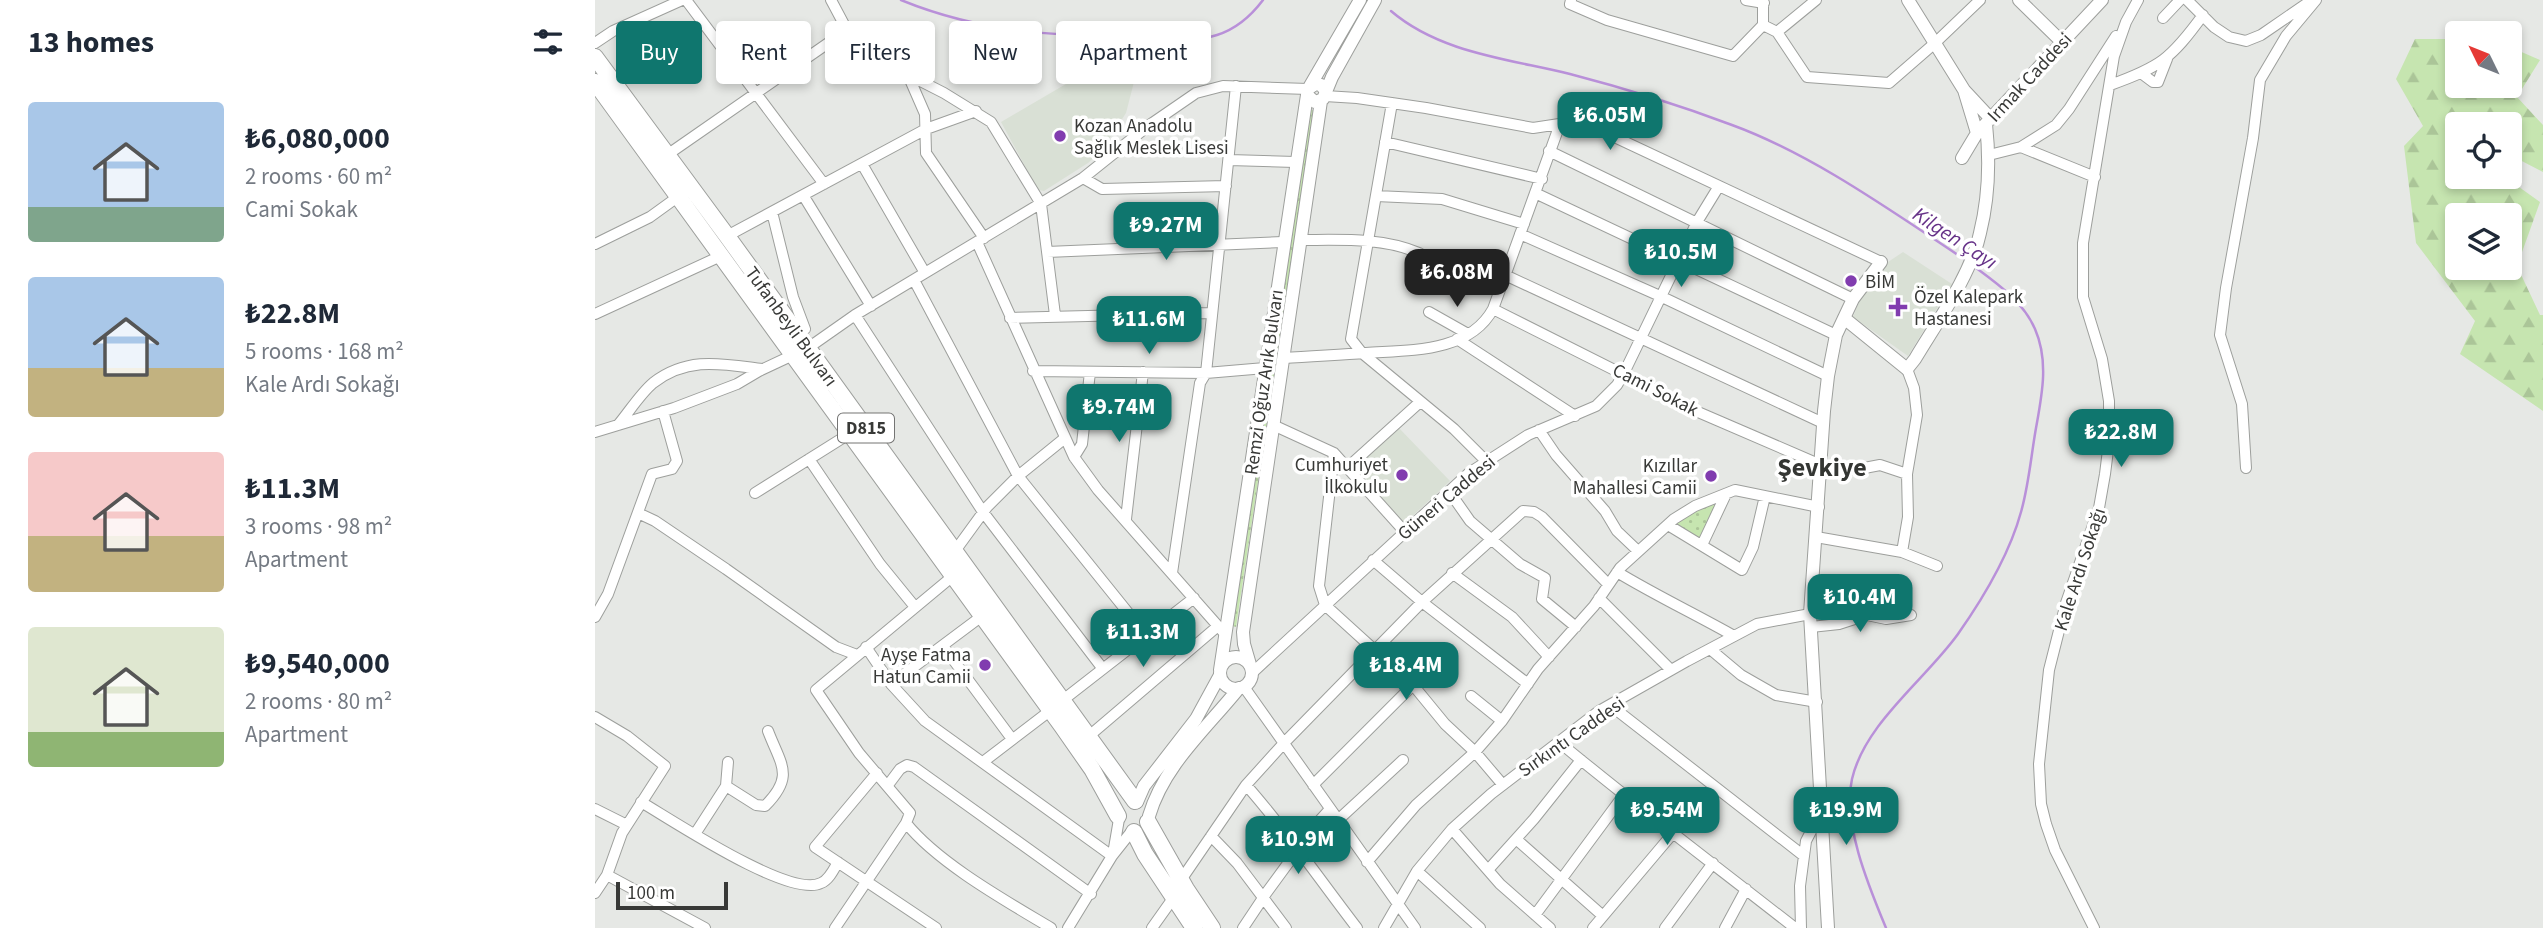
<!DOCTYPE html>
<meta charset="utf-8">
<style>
:root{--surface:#fff;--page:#f2f2f3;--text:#1f2937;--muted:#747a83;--accent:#0f766e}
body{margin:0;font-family:"Source Sans 3",sans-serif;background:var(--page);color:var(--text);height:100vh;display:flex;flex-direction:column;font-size:26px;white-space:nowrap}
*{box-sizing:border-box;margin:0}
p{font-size:23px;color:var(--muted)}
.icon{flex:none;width:38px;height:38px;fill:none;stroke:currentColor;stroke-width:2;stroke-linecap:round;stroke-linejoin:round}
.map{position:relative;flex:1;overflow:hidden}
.panel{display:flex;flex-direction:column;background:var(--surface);width:595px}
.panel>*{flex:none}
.banner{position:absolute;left:21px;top:21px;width:665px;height:63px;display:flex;gap:14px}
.needle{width:46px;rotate:313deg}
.buttons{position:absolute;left:1850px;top:21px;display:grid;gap:14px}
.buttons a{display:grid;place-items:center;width:77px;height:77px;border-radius:7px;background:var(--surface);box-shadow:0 4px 10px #0003;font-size:35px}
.scale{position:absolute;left:21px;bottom:18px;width:112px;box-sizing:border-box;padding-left:7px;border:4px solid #383937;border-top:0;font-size:19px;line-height:24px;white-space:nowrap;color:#383937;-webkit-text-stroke:5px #fff;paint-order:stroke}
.price{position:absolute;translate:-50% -60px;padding:0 16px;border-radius:14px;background:var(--accent);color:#fff;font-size:23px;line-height:46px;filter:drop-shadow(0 2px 4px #0008)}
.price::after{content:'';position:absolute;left:50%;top:42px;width:21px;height:16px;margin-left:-10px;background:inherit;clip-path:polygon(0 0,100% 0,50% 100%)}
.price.active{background:#222;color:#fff}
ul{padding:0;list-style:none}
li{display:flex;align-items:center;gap:21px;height:175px;padding:0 28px}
li span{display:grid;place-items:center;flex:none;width:196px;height:140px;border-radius:7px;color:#555}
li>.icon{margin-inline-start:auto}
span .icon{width:84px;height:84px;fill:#fffc;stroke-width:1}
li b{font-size:30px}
h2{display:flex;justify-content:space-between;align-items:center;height:84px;padding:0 28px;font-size:30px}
.pill{padding:0 24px;border-radius:7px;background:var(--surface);box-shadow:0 4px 10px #0003;font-size:24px;line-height:63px}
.pill.active{background:var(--accent);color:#fff}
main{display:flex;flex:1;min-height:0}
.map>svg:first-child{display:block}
.built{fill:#d9e0d5}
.grass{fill:url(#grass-dots)}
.forest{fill:url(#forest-firs);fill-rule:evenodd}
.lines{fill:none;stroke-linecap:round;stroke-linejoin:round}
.stream{stroke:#b990d9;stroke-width:2.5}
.minor-casing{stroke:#9d9f9c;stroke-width:12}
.major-casing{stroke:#9d9f9c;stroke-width:14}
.highway-casing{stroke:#9d9f9c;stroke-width:18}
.minor{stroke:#fff;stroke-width:10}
.major{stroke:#fff;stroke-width:12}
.highway{stroke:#fff;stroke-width:16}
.poi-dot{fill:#813caf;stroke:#fff;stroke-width:2.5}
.labels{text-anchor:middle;stroke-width:7;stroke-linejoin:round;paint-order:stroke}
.shield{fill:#fff;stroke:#747473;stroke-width:2}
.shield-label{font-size:18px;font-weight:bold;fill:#383937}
.street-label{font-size:19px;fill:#383937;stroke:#fff}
.poi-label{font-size:19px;fill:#383937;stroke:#fff;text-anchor:start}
.water-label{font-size:21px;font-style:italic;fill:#663288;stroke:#fff}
.district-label{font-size:26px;font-weight:bold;fill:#343633;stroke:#fff}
</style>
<main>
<section class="panel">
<h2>13 homes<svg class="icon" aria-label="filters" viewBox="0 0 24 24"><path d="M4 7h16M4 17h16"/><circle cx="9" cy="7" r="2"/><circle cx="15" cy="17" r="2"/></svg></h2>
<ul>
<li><span style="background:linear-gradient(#a9c7e8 75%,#7fa58c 0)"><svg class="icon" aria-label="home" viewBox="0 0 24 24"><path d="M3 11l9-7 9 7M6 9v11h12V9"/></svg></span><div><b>₺6,080,000</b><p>2 rooms · 60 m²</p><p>Cami Sokak</p></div></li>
<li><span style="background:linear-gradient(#a9c7e8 65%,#c2b280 0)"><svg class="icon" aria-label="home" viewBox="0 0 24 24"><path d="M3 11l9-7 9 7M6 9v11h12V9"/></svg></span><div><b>₺22.8M</b><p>5 rooms · 168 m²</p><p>Kale Ardı Sokağı</p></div></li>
<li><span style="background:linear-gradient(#f6c9c9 60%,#c2b280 0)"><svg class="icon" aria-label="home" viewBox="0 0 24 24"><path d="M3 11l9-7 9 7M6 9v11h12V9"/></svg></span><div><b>₺11.3M</b><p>3 rooms · 98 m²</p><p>Apartment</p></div></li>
<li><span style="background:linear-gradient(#dfe7d0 75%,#8fb573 0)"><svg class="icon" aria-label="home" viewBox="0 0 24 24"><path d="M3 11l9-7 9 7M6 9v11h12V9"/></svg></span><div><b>₺9,540,000</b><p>2 rooms · 80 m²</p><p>Apartment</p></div></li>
</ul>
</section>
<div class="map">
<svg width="1948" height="928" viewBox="0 0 1948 928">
<defs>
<pattern id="grass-dots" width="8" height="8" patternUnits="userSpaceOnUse" patternTransform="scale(1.75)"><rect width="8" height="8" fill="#c6e5b0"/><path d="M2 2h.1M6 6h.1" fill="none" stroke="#abc598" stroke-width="1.8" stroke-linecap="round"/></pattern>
<pattern id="forest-firs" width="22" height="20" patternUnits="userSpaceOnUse" patternTransform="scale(1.75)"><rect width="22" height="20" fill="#c6e5b0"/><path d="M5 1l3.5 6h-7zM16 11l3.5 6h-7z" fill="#abc598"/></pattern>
</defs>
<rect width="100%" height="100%" fill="#e6e8e5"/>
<path class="built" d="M500,67L539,82L531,113L507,150L493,163L449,191L443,190L406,122Z
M1308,252L1357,284L1313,356L1258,317L1266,297L1293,262Z
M803,427L855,481L809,524L760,468Z"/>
<path class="grass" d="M715,110H719L641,627L638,626Z
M1125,500L1105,540L1079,526L1089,515Z"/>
<path class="forest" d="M1820,39H1862V86H1914L1915,47L1945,60L1922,97L1948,125V172L1919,157L1915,158L1914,124H1862V177H1910L1945,202L1922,266L1945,315H1948V411L1865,354L1880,321L1821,243L1809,146L1828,126L1801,79ZM1862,215H1914V268H1862Z"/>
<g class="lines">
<path class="stream" d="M306,0C384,32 459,36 542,37C568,37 596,43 622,35C641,29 656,16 668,0
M796,11C845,53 914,59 975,74C1029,88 1084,105 1137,125C1219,155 1299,213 1372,261
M1291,928C1274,887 1247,823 1257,779C1270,723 1330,680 1363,634C1389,597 1414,556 1426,512C1434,484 1436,456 1441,428C1447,395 1454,361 1440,329C1428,301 1400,282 1377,265"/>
<g class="minor-casing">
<path id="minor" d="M91,0L229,184
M236,0L252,30L271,49L300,68L349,93L396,122L446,204L460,315
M976,0L975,4L1012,20L1138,56L1168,25V0
M1151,0L1169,3
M1592,0L1619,27L1634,37L1651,41L1666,35L1714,2
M1568,18L1585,0
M1168,25L1182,32L1212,77L1294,83L1340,43L1385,0
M1182,32L1221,0
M0,43L18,31L87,0
M1546,73L1558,82H1563L1572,59
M313,75L330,114L331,153L389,238
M1515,85C1565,67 1576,59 1608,15
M730,96L762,98L831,108L938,128L971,123L994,125L1286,262
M797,103L756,339L767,353L859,429L891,461
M790,142L947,179
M1426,147L1500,177
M954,151L1258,299
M72,155L252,30
M1394,155L1426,147L1461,125L1474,109L1521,36
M634,160L700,162
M267,164L330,273
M488,178L507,189L631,186
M940,193L1241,335
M208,195L276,306
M781,196L847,199L929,224
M177,212L198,297L210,329L202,333
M925,234L1065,296L1233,376
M132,236L331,129L381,111
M705,240C744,240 787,237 824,253C832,257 838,263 847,266L908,281
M382,242L479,457L503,490L630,634
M0,244L55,217L84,196
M452,252L688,242
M910,275L1228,423
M319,280L423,476L551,635
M898,309L1103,412L1226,465L1259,470L1285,465L1312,474
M834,312L873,334
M0,314L128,255
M260,315L388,512L508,669
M415,318L617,313
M862,339L980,416
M689,358C716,356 743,355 771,353C814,350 874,353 898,309L965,124
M438,371L611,373L670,368
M23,425C34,412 45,394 58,383C93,356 127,364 167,369
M678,425L739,453L809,531
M944,430L961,455L1010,511L1022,531L1043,551
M0,432L79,408L142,384L164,371L213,348L260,315L488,178L553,126L601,93L628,86L713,89
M739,453L724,586L730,605L818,685L850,724L880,752L908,785
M479,457L487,444L495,372
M214,459L285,564L320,607
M752,468L825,402
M1651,468L1647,404L1625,335L1631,288L1658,138L1665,80L1691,36L1721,0
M854,491L875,521L925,564L950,578L947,599L981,627
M160,493L254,434
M43,513L60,521L131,569L241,647L262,655
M531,519L548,372
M1073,525L1147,570L1158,547L1170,496
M1221,537L1307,552L1342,566
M1107,545L1131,494
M360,551L392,507L423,476L470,438
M1307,552L1313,517L1312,474L1322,415L1319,388L1312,369
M778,560L827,602L933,684
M1022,572C1060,595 1100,614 1139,636
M577,573L605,383L611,373L641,86
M857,573L917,617L954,657
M1004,598L1076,670
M1272,615L1291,619L1316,615
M0,617L13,594L57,474L77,469L82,461L68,411
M1216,627L1244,624L1272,615L1286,593
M348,646L417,739
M271,647L296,684L330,721L517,856
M1115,649L1146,675L1181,695L1222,702
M657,673L874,473L933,435L1001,406L1022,385L1029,373L1102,222L1124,186
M296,684L387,616
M649,687L820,928
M876,696L907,721
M468,700L599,598
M1015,705L1209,856
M0,717L32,736L70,766L27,833L12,875L0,893
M494,736L623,626
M964,742C1041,806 1121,866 1200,928
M388,762L456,710
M282,773L220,847L341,928
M293,785L305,769L312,765L319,767L496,894
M651,785C691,830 725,880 762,928
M718,785L818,685
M131,786L161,805L170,806C200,776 186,765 173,731
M46,802C77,820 195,899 226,883C234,880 239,869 243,862
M0,809L32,825
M743,820L808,760
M311,823C343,863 411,901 456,928
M857,829L905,884L955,928
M100,834L131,786L133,762
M616,836L642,863L691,928
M921,839L1008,916
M518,854L524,819
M772,862L821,805L880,752L907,721L943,669L999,606L1025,568L1079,519L1100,506L1140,490L1224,507
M893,870L939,819L986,760
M822,871L885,928
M12,875L110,928
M586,880L651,785L689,743L827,602L928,511L939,512L947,517L1013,584
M940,915L1028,796
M240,928L311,823L315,813L264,753L221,690L358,576
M473,928L517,856L536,832
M557,928L579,897
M648,928L672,892L702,851L705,842L735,809
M789,928L822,871L857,829L896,794L1004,711L1092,661L1162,624L1215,614
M998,928L1079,832
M1070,928L1118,863
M1130,928L1151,889
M1206,928L1205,886L1211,841L1226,812
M1499,928L1460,850L1451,824L1446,804L1444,764L1454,670L1471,603L1504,508L1510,474L1514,442V401L1507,359L1488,297V243L1519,56L1531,22L1543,0"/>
</g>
<g class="major-casing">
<path id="major" d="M1313,0L1369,90
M1424,0L1467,42
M715,86L765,0
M730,90L726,85L720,84L713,89L712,95L720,102L728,99L737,77L780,0
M1382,133L1369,90L1396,119
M1367,158L1382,133L1507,0
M1249,318L1312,369L1320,359C1342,322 1376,275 1385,233C1394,197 1395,161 1391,124
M625 673a16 16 0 1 1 32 0a16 16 0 1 1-32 0Z
M656,668L649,644L648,632L726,101
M625,670L712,95
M542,802L549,786L601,719L625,675
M554,816C569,765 611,729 644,688
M1233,928L1215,614L1229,411L1233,376L1241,335L1258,299L1286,262"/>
</g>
<g class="highway-casing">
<path id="highway" d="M0,57L132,236L540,801
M0,82L467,726L497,769L523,816
M553,822L591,889L617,928
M539,832L550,854L599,928"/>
</g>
<use href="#minor" class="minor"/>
<use href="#major" class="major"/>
<use href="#highway" class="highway"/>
</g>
<g class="poi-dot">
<circle cx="465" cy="136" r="7"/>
<circle cx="1256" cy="281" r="7"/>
<path d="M1299.5 296.5h7v7h7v7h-7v7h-7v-7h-7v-7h7z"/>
<circle cx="807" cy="475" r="7"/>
<circle cx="1116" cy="476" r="7"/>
<circle cx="390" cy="665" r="7"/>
</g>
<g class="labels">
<rect class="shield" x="243" y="413.5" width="56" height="29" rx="5"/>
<g class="shield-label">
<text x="271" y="434">D815</text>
</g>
<g class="street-label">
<text transform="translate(1434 77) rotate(-47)" y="7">Irmak Caddesi</text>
<text transform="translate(197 326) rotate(54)" y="7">Tufanbeyli Bulvarı</text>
<text transform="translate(668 382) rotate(-82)" y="7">Remzi Oğuz Arık Bulvarı</text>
<text transform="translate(1061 389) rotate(27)" y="7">Cami Sokak</text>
<text transform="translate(851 497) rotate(-40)" y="7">Güneri Caddesi</text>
<text transform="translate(1484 569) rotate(-72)" y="7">Kale Ardı Sokağı</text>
<text transform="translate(976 736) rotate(-35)" y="7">Sırkıntı Caddesi</text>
</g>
<g class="poi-label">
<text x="479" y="132">Kozan Anadolu<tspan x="479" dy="22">Sağlık Meslek Lisesi</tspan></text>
<text x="1270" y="288">BİM</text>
<text x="1319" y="303">Özel Kalepark<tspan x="1319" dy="22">Hastanesi</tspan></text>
<text x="793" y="471" text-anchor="end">Cumhuriyet<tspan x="793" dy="22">İlkokulu</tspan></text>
<text x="1102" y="472" text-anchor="end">Kızıllar<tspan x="1102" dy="22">Mahallesi Camii</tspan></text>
<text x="376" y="661" text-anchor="end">Ayşe Fatma<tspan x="376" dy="22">Hatun Camii</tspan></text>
</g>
<g class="water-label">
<text transform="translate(1360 238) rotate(33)" y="7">Kilgen Çayı</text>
</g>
<g class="district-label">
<text x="1227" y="476">Şevkiye</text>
</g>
</g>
</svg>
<div class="buttons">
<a><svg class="needle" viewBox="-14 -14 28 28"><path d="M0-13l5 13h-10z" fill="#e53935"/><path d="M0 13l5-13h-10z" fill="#747a83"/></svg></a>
<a><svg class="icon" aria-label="locate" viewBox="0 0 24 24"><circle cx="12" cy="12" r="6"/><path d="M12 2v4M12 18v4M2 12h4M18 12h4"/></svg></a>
<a><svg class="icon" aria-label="layers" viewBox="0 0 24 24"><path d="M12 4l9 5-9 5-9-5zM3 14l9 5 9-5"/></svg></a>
</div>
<div class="scale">100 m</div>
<b class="price" style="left:1015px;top:152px">₺6.05M</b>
<b class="price" style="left:571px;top:262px">₺9.27M</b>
<b class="price" style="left:1086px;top:289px">₺10.5M</b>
<b class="price active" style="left:862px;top:309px">₺6.08M</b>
<b class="price" style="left:554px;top:356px">₺11.6M</b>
<b class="price" style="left:524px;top:444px">₺9.74M</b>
<b class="price" style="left:1526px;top:469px">₺22.8M</b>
<b class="price" style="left:1265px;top:634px">₺10.4M</b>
<b class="price" style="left:548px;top:669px">₺11.3M</b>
<b class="price" style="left:811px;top:702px">₺18.4M</b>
<b class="price" style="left:1072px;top:847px">₺9.54M</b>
<b class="price" style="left:1251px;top:847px">₺19.9M</b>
<b class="price" style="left:703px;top:876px">₺10.9M</b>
<div class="banner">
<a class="pill active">Buy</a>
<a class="pill">Rent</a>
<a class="pill">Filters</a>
<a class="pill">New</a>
<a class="pill">Apartment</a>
</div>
</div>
</main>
